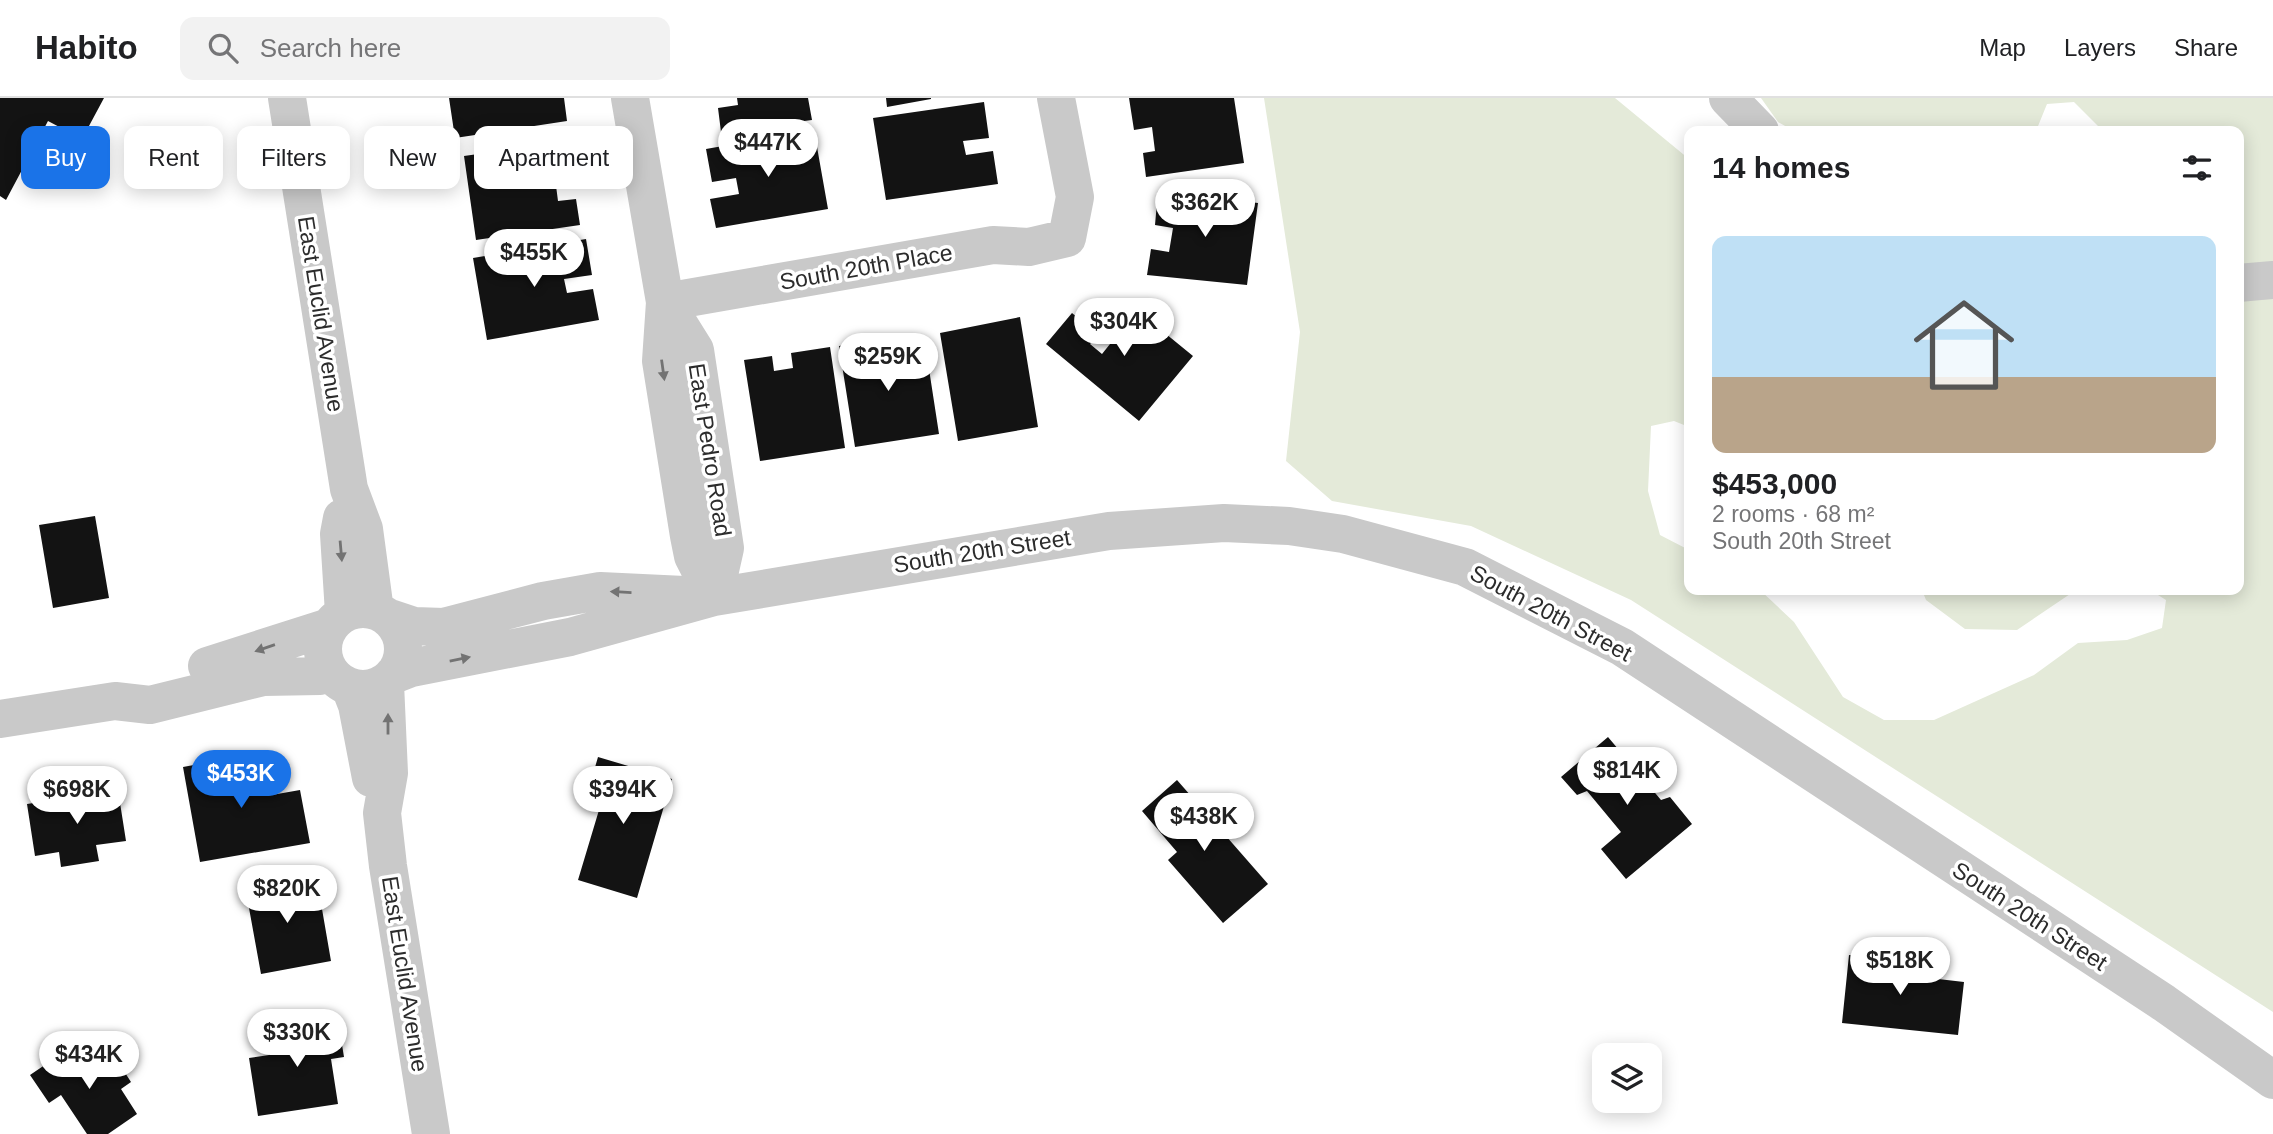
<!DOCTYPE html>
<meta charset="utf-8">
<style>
:root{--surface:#fff;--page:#f2f2f2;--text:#202124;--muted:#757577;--line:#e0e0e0;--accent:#1a73e8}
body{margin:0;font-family:Helvetica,sans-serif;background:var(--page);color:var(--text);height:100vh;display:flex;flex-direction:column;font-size:26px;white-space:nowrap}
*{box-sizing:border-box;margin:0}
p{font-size:23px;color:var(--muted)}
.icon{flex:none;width:38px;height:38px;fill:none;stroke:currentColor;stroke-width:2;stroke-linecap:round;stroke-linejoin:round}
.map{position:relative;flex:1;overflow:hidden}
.details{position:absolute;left:1684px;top:28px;width:560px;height:469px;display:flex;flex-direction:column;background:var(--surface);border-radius:14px;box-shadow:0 4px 18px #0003}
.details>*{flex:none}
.banner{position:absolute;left:21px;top:28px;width:665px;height:63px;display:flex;gap:14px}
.tools{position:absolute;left:1592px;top:945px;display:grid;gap:14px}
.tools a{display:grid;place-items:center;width:70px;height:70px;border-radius:14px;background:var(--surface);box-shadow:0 4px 18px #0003;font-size:35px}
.price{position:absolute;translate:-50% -60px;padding:0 16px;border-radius:24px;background:#fff;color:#222;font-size:23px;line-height:46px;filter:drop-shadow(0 2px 4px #0008)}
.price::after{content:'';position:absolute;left:50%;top:42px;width:21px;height:16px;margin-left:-10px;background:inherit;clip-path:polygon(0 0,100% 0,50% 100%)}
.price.selected{background:var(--accent);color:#fff}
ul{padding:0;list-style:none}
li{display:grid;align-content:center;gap:14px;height:371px;padding:0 28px}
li+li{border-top:2px solid var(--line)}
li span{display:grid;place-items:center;height:217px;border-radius:14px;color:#555}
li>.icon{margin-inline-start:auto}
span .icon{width:126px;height:126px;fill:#fffc;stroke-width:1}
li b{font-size:30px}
h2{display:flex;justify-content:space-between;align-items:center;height:84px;padding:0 28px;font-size:30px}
.tag{padding:0 24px;border-radius:14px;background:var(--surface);box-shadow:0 4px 18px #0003;font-size:24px;line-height:63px}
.tag.selected{background:var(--accent);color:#fff}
header{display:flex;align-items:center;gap:42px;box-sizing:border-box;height:98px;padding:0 35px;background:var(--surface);border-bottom:2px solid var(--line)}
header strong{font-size:33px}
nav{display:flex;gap:38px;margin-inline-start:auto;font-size:24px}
.search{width:490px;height:63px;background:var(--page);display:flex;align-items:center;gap:18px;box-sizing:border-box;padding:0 24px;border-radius:14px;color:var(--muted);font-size:26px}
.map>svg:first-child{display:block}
.green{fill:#e4ead9}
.building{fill:#131313}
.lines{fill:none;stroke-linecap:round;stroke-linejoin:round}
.minor{stroke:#c9c9c9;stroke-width:38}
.oneway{fill:#737373}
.labels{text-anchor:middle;stroke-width:7;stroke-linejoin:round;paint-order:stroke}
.street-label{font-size:23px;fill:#2c2c2c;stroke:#fff}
</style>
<header>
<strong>Habito</strong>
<div class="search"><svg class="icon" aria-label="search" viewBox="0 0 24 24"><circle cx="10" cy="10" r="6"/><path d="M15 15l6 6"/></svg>Search here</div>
<nav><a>Map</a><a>Layers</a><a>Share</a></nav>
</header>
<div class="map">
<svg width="2273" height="1036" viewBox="0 0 2273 1036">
<rect width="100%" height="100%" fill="#fff"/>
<path class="green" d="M1264,0H1615L1689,61V329L1674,323L1651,328L1648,393L1660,437L1689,452V492H1760L1794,524L1843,599L1884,622H1934L2034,577L2078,545L2127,542L2162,530L2166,502L2150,492H2238V203L2273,200V914L1631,502L1471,428L1332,403L1286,363L1300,234Z
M1761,0H2273V172L2238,175V33H2103L2074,4L2047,6L2036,33H1794L1778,24Z
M1922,492H2076L2017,532L1965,531L1926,502Z"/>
<path class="building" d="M0,0H104L82,41L48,23L6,102L0,98Z
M449,0H564L567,23L455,40Z
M737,0H808L812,22L721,34L718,10L738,7Z
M886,0H931V1L887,9Z
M1129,0H1234L1244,65L1146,79L1143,55L1155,53L1152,29L1134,32Z
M984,4L989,40L963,43L966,57L993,53L998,86L886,102L873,20Z
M814,32L828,111L716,130L710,101L739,96L736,80L712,84L706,51Z
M564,44L569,78L555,80L558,103L576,101L580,127L476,142L464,58Z
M1158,93L1258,105L1247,187L1147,177L1151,151L1169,154L1173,130L1155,127Z
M586,141L592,177L564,181L567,195L593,191L599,222L487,242L473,160Z
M1122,200L1193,258L1139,323L1046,246L1072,215L1098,237L1090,246L1102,256L1122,231L1106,218Z
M1020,219L1038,329L958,343L940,235Z
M879,242L880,252L925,245L939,336L855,349L839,248Z
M830,249L845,350L760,363L744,262L772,258L774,273L793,270L791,255Z
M95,418L109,500L53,510L39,427Z
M1608,639L1661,702L1670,699L1692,726L1626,781L1601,751L1621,734L1587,693L1577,697L1561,679Z
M259,655L266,698L300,692L310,745L200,764L183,669Z
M598,659L672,681L637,800L578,782L602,702L587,697Z
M1177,682L1268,786L1223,825L1168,762L1177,754L1142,713Z
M118,692L126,743L96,747L99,763L61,769L59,754L35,758L27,706Z
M307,777L313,812L322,811L331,863L261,876L245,788Z
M1849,857L1922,865L1921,879L1964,884L1958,937L1842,925Z
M338,922L344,959L331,961L338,1006L258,1018L249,960L269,957L266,933Z
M109,950L131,984L121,991L137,1016L108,1036H87L61,997L49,1005L30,977L61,956L73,974Z"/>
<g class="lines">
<path class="minor" d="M287,0L349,391L364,431L375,513
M630,0L665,204L661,263L689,438L693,458L714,499
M1728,0L1760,33
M2238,185L2273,182
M665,204L993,147L1029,149L1067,140L1075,99L1056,0
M665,204L695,252L725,450L714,499
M342,420L339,436L344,515
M323 551a40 40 0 1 1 80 0a40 40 0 1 1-80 0Z
M387,519L414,528L444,529L543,503L600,493L684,497
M207,568L329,529
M393,577L411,570L570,539L714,499L1109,433L1224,425L1289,428L1343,436L1465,469L1622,549L2164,905L2273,982
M385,585L389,675L382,715L388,768L431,1036
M350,589L357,607L371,680
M0,621L115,603L150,607L263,579L320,578L331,575"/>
</g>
<defs><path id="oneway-solid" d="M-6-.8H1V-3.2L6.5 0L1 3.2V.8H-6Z" transform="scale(1.75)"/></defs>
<g class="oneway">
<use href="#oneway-solid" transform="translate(663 272) rotate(82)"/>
<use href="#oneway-solid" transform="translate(341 453) rotate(85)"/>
<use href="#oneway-solid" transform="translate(621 494) rotate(-177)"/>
<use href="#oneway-solid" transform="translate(265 550) rotate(161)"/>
<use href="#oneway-solid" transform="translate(460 561) rotate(-11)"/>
<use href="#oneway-solid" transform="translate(388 626) rotate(-90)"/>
</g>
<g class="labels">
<g class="street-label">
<text transform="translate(866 169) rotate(-10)" y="8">South 20th Place</text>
<text transform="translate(321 216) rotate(81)" y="8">East Euclid Avenue</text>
<text transform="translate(710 352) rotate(81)" y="8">East Pedro Road</text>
<text transform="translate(982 453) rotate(-9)" y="8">South 20th Street</text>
<text transform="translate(1551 515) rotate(28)" y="8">South 20th Street</text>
<text transform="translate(2030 818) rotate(33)" y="8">South 20th Street</text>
<text transform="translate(405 876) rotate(81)" y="8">East Euclid Avenue</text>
</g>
</g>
</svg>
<div class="tools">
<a><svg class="icon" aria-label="layers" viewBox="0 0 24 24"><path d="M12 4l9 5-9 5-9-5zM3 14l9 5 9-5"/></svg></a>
</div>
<b class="price" style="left:768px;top:81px">$447K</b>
<b class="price" style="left:1205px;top:141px">$362K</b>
<b class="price" style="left:534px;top:191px">$455K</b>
<b class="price" style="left:1124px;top:260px">$304K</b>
<b class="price" style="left:888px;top:295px">$259K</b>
<b class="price" style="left:1627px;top:709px">$814K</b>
<b class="price selected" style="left:241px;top:712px">$453K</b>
<b class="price" style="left:77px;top:728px">$698K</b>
<b class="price" style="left:623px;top:728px">$394K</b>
<b class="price" style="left:1204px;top:755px">$438K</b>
<b class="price" style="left:287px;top:827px">$820K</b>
<b class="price" style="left:1900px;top:899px">$518K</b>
<b class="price" style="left:297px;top:971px">$330K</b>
<b class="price" style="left:89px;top:993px">$434K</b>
<div class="banner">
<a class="tag selected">Buy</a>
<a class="tag">Rent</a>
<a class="tag">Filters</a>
<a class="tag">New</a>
<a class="tag">Apartment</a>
</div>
<section class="details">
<h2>14 homes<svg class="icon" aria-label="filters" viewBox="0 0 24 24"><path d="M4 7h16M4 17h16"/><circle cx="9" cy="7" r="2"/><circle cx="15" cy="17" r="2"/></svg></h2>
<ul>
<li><span style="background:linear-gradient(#bfe0f5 65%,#b9a48a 0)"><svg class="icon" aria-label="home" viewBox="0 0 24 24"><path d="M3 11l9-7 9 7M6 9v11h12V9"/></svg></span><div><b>$453,000</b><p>2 rooms · 68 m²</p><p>South 20th Street</p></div></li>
</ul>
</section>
</div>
